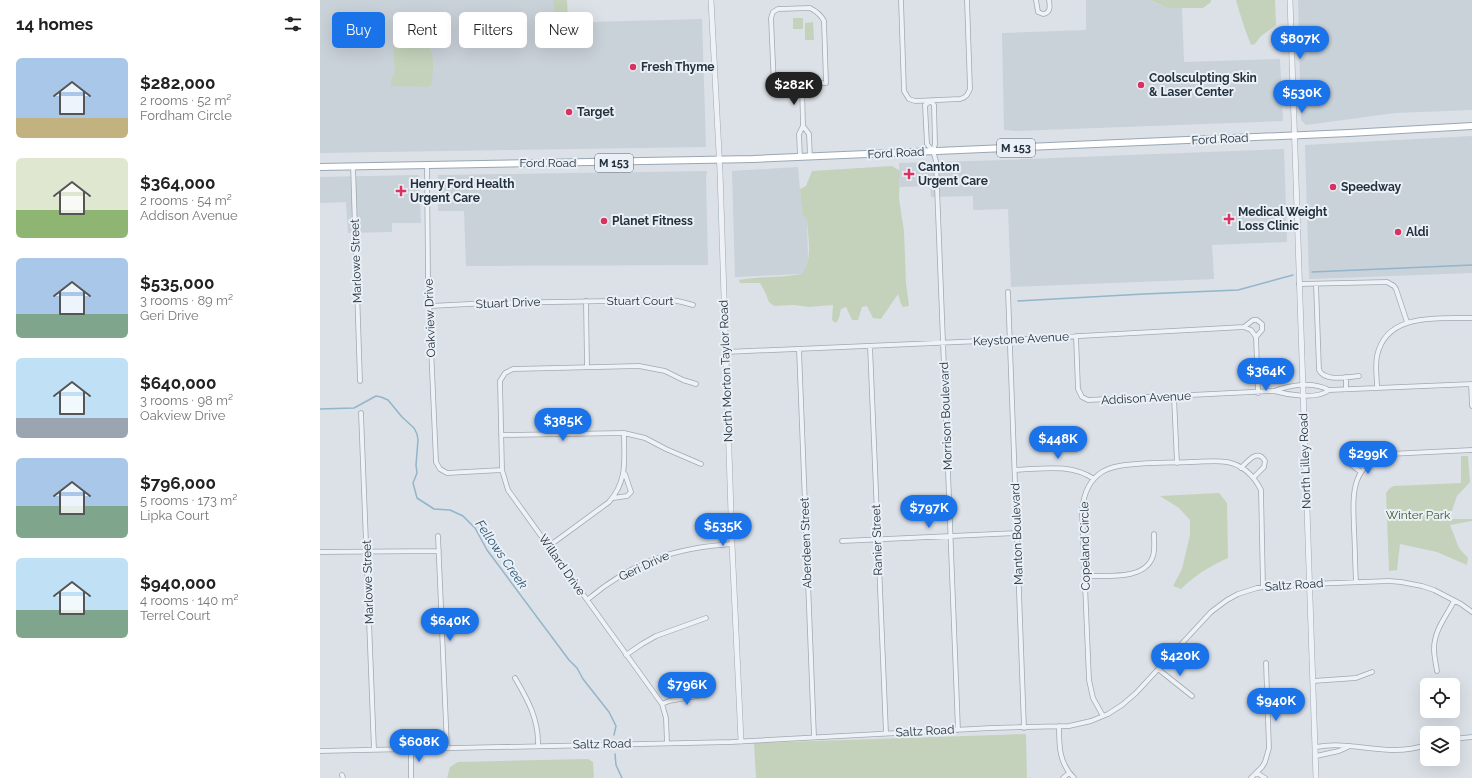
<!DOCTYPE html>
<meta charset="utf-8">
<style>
:root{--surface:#fff;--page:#f6f6f6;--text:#222;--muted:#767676;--accent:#1a73e8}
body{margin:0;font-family:Raleway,sans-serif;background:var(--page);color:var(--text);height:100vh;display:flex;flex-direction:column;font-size:15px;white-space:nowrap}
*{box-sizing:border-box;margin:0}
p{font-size:13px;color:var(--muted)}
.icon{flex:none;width:22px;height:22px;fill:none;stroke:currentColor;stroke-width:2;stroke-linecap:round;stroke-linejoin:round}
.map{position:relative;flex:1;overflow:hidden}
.details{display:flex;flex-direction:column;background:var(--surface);width:320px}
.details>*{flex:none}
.hud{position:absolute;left:12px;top:12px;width:380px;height:36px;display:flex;gap:8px}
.fabs{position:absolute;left:1100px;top:678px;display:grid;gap:8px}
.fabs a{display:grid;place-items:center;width:40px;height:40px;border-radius:6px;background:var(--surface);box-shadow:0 4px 16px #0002;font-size:20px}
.price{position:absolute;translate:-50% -34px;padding:0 9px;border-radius:14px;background:var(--accent);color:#fff;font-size:13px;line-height:26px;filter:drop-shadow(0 1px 2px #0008)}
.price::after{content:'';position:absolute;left:50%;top:24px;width:12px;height:9px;margin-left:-6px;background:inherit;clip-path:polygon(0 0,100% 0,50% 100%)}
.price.current{background:#222;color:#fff}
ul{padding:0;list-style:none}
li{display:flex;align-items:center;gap:12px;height:100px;padding:0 16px}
li span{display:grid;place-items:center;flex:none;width:112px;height:80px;border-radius:6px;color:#555}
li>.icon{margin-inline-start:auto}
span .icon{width:48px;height:48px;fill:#fffc;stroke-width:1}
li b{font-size:17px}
h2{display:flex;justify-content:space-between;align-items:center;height:48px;padding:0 16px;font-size:17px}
.chip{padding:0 14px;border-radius:6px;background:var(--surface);box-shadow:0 4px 16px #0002;font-size:14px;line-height:36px}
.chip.current{background:var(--accent);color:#fff}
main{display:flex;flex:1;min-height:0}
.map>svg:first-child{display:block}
.built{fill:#c9d1d9}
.green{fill:#c4d2bb}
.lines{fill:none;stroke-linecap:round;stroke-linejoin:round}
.stream{stroke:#92b5cb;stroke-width:1.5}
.minor-casing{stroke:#a0a9b1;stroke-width:5.5}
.tertiary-casing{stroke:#a0a9b1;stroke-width:6}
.primary-casing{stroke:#99a7b4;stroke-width:8}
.minor{stroke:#eef1f5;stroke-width:4}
.tertiary{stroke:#eef1f5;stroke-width:5}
.primary{stroke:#fff;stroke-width:6}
.poi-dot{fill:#da3260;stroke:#eaf0f5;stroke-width:1.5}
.labels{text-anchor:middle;stroke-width:4;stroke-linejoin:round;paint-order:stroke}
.shield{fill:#eaf0f5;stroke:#5f6a75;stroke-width:1}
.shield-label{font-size:11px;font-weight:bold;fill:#24313e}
.poi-label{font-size:12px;font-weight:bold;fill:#24313e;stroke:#eaf0f5;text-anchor:start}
.street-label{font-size:12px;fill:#24313e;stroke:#eaf0f5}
.park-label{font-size:12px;fill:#3d5b30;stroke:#eaf0f5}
.water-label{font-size:13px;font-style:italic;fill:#2a5575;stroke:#eaf0f5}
</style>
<main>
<section class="details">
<h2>14 homes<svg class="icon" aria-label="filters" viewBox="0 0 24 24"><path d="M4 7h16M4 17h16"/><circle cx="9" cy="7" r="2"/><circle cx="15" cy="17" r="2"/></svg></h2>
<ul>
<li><span style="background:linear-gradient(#a9c7e8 75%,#c2b280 0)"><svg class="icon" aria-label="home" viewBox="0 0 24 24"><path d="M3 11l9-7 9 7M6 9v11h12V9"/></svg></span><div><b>$282,000</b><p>2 rooms · 52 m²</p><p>Fordham Circle</p></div></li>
<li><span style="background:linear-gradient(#dfe7d0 65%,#8fb573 0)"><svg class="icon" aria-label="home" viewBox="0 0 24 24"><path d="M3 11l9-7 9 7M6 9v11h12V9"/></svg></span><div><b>$364,000</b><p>2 rooms · 54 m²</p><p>Addison Avenue</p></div></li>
<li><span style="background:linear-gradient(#a9c7e8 70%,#7fa58c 0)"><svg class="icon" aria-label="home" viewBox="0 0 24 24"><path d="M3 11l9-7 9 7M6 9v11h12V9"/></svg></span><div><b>$535,000</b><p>3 rooms · 89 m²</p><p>Geri Drive</p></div></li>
<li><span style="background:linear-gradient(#bfe0f5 75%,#9aa5b1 0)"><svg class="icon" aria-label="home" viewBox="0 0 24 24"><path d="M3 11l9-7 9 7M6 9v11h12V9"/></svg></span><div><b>$640,000</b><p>3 rooms · 98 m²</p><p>Oakview Drive</p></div></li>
<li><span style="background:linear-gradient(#a9c7e8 60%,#7fa58c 0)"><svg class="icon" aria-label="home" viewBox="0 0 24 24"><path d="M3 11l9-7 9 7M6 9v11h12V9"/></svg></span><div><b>$796,000</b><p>5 rooms · 173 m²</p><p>Lipka Court</p></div></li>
<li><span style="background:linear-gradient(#bfe0f5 65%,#7fa58c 0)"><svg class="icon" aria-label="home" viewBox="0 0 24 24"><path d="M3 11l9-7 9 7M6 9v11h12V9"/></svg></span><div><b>$940,000</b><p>4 rooms · 140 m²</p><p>Terrel Court</p></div></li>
</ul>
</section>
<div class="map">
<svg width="1152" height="778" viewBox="0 0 1152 778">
<rect width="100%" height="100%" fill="#dbe1e7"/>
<path class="built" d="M0,0H233L235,23L382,19L386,147L0,153Z
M766,0H829L847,8H862L864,62L960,59L963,121L695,131L684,130L682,33L766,30Z
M978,0H1152V110L1075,113L986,125L981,120Z
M1152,136V273L989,279L985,145Z
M964,149L967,242L892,245L894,279L691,287L688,209L653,210V196L611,197L610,186L580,187L579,163L686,160Z
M478,167L482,214L487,220L488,259L487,267L482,274L415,277L412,171Z
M387,171L386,177L388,265L146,266L144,211H118V175Z
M99,175L101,223H72V232L28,233L26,202L0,203V177Z"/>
<path class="green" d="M233,0H247L248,23H235Z
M830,0H891V2L883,8H847Z
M916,0H955L956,25L940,37L935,44L931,45C925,30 920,15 916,0Z
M473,18H483V29H473Z
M493,22L494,40H485V23Z
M76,39L109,47C115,55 113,76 111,85L108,87L73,86L71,85L72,77L75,74L73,45V41Z
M572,166L580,171L579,199L584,231L586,283L589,306L583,307L581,304L578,294L561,319L553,318L547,306L542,307L538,320H532L526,307L521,309L519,318L516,323L512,320L513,305L489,307L474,305L454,306L449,302L445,292L440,283H420L419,280C440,276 461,278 482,274C493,260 488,237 487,220L482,214L480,189L486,186L492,171Z
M1141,456H1148L1150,482L1137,496L1129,519H1152V521L1130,525L1139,548L1148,558L1147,565L1117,552L1080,544L1077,570L1069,571L1066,493L1070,488L1074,486L1141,483Z
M899,493L907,503L908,558C890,566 875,575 861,589L853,586L862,569L870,535V520L859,508L840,496Z
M706,734L707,778H436L434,743Z
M268,759L273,762L274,778H127L130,767L138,762Z"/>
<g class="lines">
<path class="stream" d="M992,272L1152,265
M698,301L824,294L918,290L973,275
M0,409L34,408L56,396L61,397L68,400L82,417L94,428L97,434L98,440L96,465L97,473L93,483L97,498L114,509L130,510L143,516L155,528L167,550L249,660L257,668L263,679L289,712L296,726L294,735
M295,754L296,765L302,778"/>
<g class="minor-casing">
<path id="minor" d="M581,0L584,91L589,99L595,101L640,99C646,98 648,94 650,89L647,0
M716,0L718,12L723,14C731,13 730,6 729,0
M490,8C496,11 501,15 504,21L506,83L454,86L451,18L453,12L458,9Z
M482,85L483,126
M611,101L605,105L607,144L613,151L616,161L638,730
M611,101L614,105L615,144L613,151
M480,157L479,134L483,126L489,134L490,157
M33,166L40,381
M107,166L108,277L116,462L120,469L127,473L182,470
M979,284L1067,282L1074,286L1076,289L1087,322
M996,284L999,370C1005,382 1027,377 1039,376
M688,292L704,728
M266,301L267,367
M110,306L169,303L352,300L362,302L373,305
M924,327L933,320H937L942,324V330L936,337
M756,336L758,389L762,397L768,400L954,391
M550,346L566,733
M479,349L494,737
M406,352L685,340L924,327L931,330L936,337L938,393
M1026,377V389
M1151,384L1152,406
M1057,388C1057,377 1055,366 1057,356C1066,312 1118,319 1152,318
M1009,390C997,400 968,395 954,391C970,385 992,381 1009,390L1152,384
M854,397L857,463
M41,413L54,750
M181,435L304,433L325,438L346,449L381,464
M921,468C928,461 938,448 945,461L944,467L934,477
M695,470C722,469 750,463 774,479
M1041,472C1034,467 1026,463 1029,454C1037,449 1043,457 1050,462
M293,498L307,496L311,492L305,474
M118,536L127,748
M522,541L697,533
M229,546L289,502C308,480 304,460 304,433
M0,552L119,551
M765,576C786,575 825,581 833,556C835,550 834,541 834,534
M1036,582C1035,564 1035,547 1034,529C1033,496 1029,465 1069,454L1152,450
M267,600C312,562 353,548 412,544
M306,655L322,644L336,636L386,618
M838,669L872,696
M1117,671C1116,664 1114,656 1114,649C1114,630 1126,617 1134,601
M195,678C208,700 219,720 218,746
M993,681L1036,678L1052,672
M342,704L349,701L388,694
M783,716L773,698L769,680L762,512C763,496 768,481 782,472C787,469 793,467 799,466C821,462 848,463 870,462C882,462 895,460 907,462C923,465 934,476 941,490L943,587
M739,726C739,746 739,763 754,778
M1133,739L1152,737
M347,743L346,718L342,704L188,490L182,470L180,381L185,373L193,369L319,366L345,371L363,380L376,384
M996,747C1023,742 1049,750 1076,750C1087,750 1097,748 1107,745
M91,749V778
M0,751L411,742L671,728L749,726L771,721L788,714L802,705L816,693L891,612L907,600L918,594L937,588L950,586L990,584L1069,581L1081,582L1102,586L1114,590L1141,604L1152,612
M996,756L1019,751L1030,746
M937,773L945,778
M22,775L23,778
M743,778L749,773
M931,778L942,767L945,762L949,748L946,663"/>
</g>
<g class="tertiary-casing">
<path id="tertiary" d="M391,0L400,172L412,544L421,741
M970,0L996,778"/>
</g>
<g class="primary-casing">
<path id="primary" d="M0,167L433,159L1029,133L1152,126"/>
</g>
<use href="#minor" class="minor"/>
<use href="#tertiary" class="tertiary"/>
<use href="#primary" class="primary"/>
</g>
<g class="poi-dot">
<circle cx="313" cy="67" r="4"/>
<circle cx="821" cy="85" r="4"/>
<circle cx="249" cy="112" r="4"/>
<path d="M587 168h4v4h4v4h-4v4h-4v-4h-4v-4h4z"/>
<circle cx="1013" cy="187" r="4"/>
<path d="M79 185h4v4h4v4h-4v4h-4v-4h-4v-4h4z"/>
<path d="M907 213h4v4h4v4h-4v4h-4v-4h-4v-4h4z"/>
<circle cx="284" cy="221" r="4"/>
<circle cx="1078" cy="232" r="4"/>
</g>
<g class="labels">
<g class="shield">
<rect x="677" y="139" width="38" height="18" rx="3"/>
<rect x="275" y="154" width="38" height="18" rx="3"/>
</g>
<g class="shield-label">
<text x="696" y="152">M 153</text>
<text x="294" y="167">M 153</text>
</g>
<g class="poi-label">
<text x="321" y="71">Fresh Thyme</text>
<text x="829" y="82">Coolsculpting Skin<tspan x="829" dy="14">&amp; Laser Center</tspan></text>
<text x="257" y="116">Target</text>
<text x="598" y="171">Canton<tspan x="598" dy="14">Urgent Care</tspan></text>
<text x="90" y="188">Henry Ford Health<tspan x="90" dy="14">Urgent Care</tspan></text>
<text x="1021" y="191">Speedway</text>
<text x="918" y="216">Medical Weight<tspan x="918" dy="14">Loss Clinic</tspan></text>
<text x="292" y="225">Planet Fitness</text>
<text x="1086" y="236">Aldi</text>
</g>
<g class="street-label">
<text transform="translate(900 139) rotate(-3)" y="4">Ford Road</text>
<text transform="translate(576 153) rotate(-3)" y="4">Ford Road</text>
<text x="228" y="167">Ford Road</text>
<text transform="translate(36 261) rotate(-92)" y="4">Marlowe Street</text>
<text x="320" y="305">Stuart Court</text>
<text transform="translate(188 303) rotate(-2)" y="4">Stuart Drive</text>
<text transform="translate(110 318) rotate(-92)" y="4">Oakview Drive</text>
<text transform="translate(701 339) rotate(-3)" y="4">Keystone Avenue</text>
<text transform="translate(406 371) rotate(-92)" y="4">North Morton Taylor Road</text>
<text transform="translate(826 398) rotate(-3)" y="4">Addison Avenue</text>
<text transform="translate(626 416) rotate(-92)" y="4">Morrison Boulevard</text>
<text transform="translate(985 461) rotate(-92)" y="4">North Lilley Road</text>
<text transform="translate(697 534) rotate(-92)" y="4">Manton Boulevard</text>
<text transform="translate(557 540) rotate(-92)" y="4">Ranier Street</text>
<text transform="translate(486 543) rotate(-92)" y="4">Aberdeen Street</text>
<text transform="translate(765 546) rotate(-91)" y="4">Copeland Circle</text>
<text transform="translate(242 565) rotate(55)" y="4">Willard Drive</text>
<text transform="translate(324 566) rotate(-25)" y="4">Geri Drive</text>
<text transform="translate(48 582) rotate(-92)" y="4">Marlowe Street</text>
<text transform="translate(974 585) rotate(-4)" y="4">Saltz Road</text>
<text transform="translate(605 731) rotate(-3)" y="4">Saltz Road</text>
<text transform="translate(282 744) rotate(-1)" y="4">Saltz Road</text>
</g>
<g class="park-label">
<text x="1098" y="519">Winter Park</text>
</g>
<g class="water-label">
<text transform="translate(182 554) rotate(55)" y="5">Fellows Creek</text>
</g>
</g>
</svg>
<div class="fabs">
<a><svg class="icon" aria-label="locate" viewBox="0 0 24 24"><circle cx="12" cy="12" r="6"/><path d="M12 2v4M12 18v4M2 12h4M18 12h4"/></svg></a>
<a><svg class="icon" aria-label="layers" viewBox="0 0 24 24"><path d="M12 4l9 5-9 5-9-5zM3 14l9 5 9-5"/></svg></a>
</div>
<b class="price" style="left:980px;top:60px">$807K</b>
<b class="price current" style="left:474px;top:106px">$282K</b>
<b class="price" style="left:982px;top:114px">$530K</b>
<b class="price" style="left:946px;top:392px">$364K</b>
<b class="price" style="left:243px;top:442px">$385K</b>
<b class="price" style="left:738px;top:460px">$448K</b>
<b class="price" style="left:1048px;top:475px">$299K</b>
<b class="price" style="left:609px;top:529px">$797K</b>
<b class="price" style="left:403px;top:547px">$535K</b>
<b class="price" style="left:130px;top:642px">$640K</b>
<b class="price" style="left:860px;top:677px">$420K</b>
<b class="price" style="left:367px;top:706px">$796K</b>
<b class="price" style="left:956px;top:722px">$940K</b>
<b class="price" style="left:99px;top:763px">$608K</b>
<div class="hud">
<a class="chip current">Buy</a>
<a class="chip">Rent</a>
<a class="chip">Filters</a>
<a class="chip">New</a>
</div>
</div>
</main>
